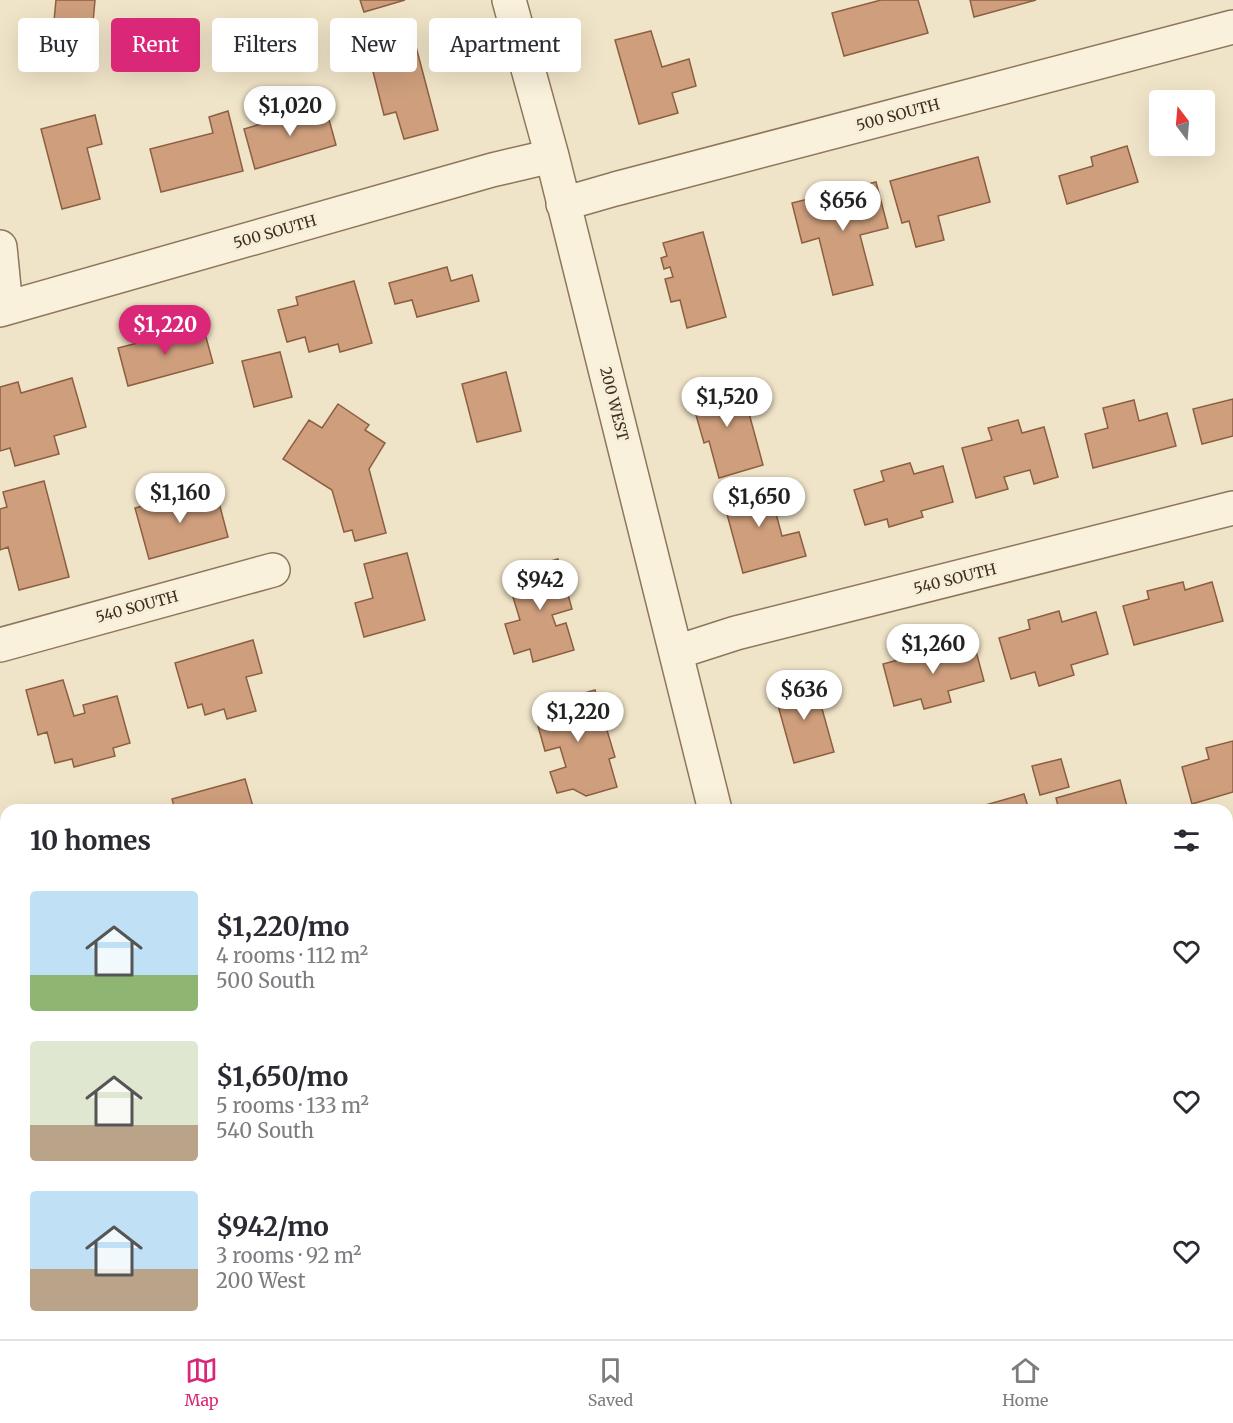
<!DOCTYPE html>
<meta charset="utf-8">
<style>
:root{--surface:#fff;--page:#f2f2f3;--text:#2b2b33;--muted:#7c7c81;--line:#e1e1e2;--accent:#db2777}
body{margin:0;font-family:Merriweather,serif;background:var(--page);color:var(--text);height:100vh;display:flex;flex-direction:column;font-size:22px;white-space:nowrap}
*{box-sizing:border-box;margin:0}
p{font-size:20px;color:var(--muted)}
.icon{flex:none;width:33px;height:33px;fill:none;stroke:currentColor;stroke-width:2;stroke-linecap:round;stroke-linejoin:round}
.map{position:relative;flex:1;overflow:hidden}
.details{position:absolute;left:0px;top:804px;width:1233px;height:536px;display:flex;flex-direction:column;background:var(--surface);border-radius:18px 18px 0 0;box-shadow:0 6px 24px #0002}
.details>*{flex:none}
.banner{position:absolute;left:18px;top:18px;width:600px;height:54px;display:flex;gap:12px}
.needle{width:39px;rotate:344deg}
.controls{position:absolute;left:1149px;top:90px;display:grid;gap:12px}
.controls a{display:grid;place-items:center;width:66px;height:66px;border-radius:6px;background:var(--surface);box-shadow:0 6px 24px #0002;font-size:30px}
.price{position:absolute;translate:-50% -51px;padding:0 14px;border-radius:21px;background:#fff;color:#222;font-size:20px;line-height:39px;filter:drop-shadow(0 2px 3px #0008)}
.price::after{content:'';position:absolute;left:50%;top:36px;width:18px;height:14px;margin-left:-9px;background:inherit;clip-path:polygon(0 0,100% 0,50% 100%)}
.price.current{background:var(--accent);color:#fff}
ul{padding:0;list-style:none}
li{display:flex;align-items:center;gap:18px;height:150px;padding:0 30px}
li span{display:grid;place-items:center;flex:none;width:168px;height:120px;border-radius:6px;color:#555}
li>.icon{margin-inline-start:auto}
span .icon{width:72px;height:72px;fill:#fffc;stroke-width:1}
li b{font-size:26px}
h2{display:flex;justify-content:space-between;align-items:center;height:72px;padding:0 30px;font-size:26px}
.chip{padding:0 21px;border-radius:6px;background:var(--surface);box-shadow:0 6px 24px #0002;font-size:21px;line-height:54px}
.chip.current{background:var(--accent);color:#fff}
.dock{display:flex;justify-content:space-around;align-items:center;height:84px;border-top:2px solid var(--line);background:var(--surface);font-size:16px;color:var(--muted)}
.dock a{display:grid;justify-items:center;gap:3px}
.dock .current{color:var(--accent)}
.map>svg:first-child{display:block}
.farmland{fill:#e6deb5}
.green{fill:#c9cf9b}
.building{fill:#cf9f7d;stroke:#8d5f41;stroke-width:1.5}
.lines{fill:none;stroke-linecap:round;stroke-linejoin:round}
.minor-casing{stroke:#8d765c;stroke-width:36}
.minor{stroke:#faf1dc;stroke-width:33}
.labels{text-anchor:middle;stroke-width:6;stroke-linejoin:round;paint-order:stroke}
.street-label{font-size:15px;fill:#3d2e20;stroke:#f7eed8}
</style>
<div class="map">
<svg width="1233" height="1339" viewBox="0 0 1233 1339">
<rect width="100%" height="100%" fill="#f0e4c8"/>
<path class="farmland" d="M1233,1235V1339H1158L1159,1334H1227V1237Z"/>
<path class="green" d="M0,911L6,936V1235L0,1236Z"/>
<path class="building" d="M56,0H95L89,66L50,62Z
M360,0H405L364,12Z
M881,0H918L928,33L844,56L832,13Z
M970,0H1036L974,17Z
M410,24L438,130L404,139L396,112L384,115L364,36Z
M651,31L662,67L689,59L696,86L672,93L678,113L639,124L615,40Z
M325,105L336,145L255,169L244,129Z
M228,111L243,171L161,192L150,149L213,133L209,117Z
M95,115L102,144L87,148L100,199L62,209L41,129Z
M1127,146L1138,182L1067,204L1059,176L1093,166L1091,157Z
M978,157L990,202L938,216L944,240L916,247L909,221L902,223L890,181Z
M876,182L888,228L860,235L873,285L833,295L819,238L802,243L792,203Z
M703,232L726,317L687,328L680,300L671,302L665,279L673,277L670,267L664,269L661,258L667,256L663,243Z
M447,267L451,281L472,275L479,301L417,317L412,300L395,304L389,283Z
M354,281L372,343L340,352L338,344L309,352L305,337L287,342L278,310L298,305L296,297Z
M203,326L213,363L128,386L118,348Z
M280,352L292,397L254,407L242,361Z
M506,372L521,431L477,442L462,384Z
M72,378L86,427L54,436L59,454L15,466L10,448L0,451V387L18,382L21,393Z
M740,380L763,465L719,478L709,441L704,443L690,394Z
M1233,399V436L1202,444L1193,409Z
M1134,400L1139,421L1167,413L1176,446L1093,468L1085,434L1108,428L1103,408Z
M338,404L369,425L365,430L385,443L369,469L386,533L355,541L352,530L344,532L332,490L283,459L309,420L322,428Z
M1018,420L1022,433L1044,427L1058,477L1034,484L1030,470L1004,477L1008,489L976,498L962,448L992,440L988,428Z
M910,463L914,474L943,466L953,502L921,511L923,517L889,527L887,519L865,525L854,490L884,481L881,471Z
M767,480L782,536L799,532L806,556L743,573L721,492Z
M44,481L69,577L19,590L8,547L0,550V509L7,507L3,492Z
M190,493L192,502L217,495L228,537L149,559L135,508Z
M407,553L425,620L364,637L355,603L373,598L364,564Z
M558,559L572,609L552,615L556,626L566,623L574,650L533,662L530,649L514,654L505,624L520,620L506,574Z
M1183,582L1185,590L1212,582L1223,621L1134,645L1123,606L1149,599L1147,591Z
M1059,611L1062,622L1096,612L1108,654L1071,665L1074,675L1039,686L1035,672L1011,679L999,638L1030,629L1028,620Z
M253,640L262,673L246,677L256,711L227,719L224,709L205,715L202,704L188,708L175,663Z
M973,640L984,681L948,691L951,702L924,709L921,699L894,706L883,664Z
M63,680L74,716L85,713L83,705L117,696L130,743L113,748L115,756L74,767L72,759L55,763L47,732L38,735L26,690Z
M814,680L834,752L794,763L774,691Z
M595,690L615,757L609,759L617,787L586,796L573,789L557,793L550,772L566,767L560,747L545,751L533,708Z
M1233,741V792L1192,804L1182,767L1209,759L1206,748Z
M1061,759L1069,787L1040,795L1032,766Z
M245,779L254,810H175L172,799Z
M1120,780L1128,810H1059L1056,798Z
M1024,794L1029,810H968Z
M1233,923V965L1227,966V925Z
M736,1334H754L756,1339H715Z"/>
<g class="lines">
<g class="minor-casing">
<path id="minor" d="M509,0L552,156L715,810
M563,204L615,189L1233,27
M0,247L6,308
M0,310L492,170L552,156
M0,645L273,570
M677,652L736,633L1233,508
M1227,861L1233,860
M0,875L6,900
M1227,1221L1233,1219
M843,1334L844,1339"/>
</g>
<use href="#minor" class="minor"/>
</g>
<g class="labels">
<g class="street-label">
<text transform="translate(898 115) rotate(-15)" y="5">500 SOUTH</text>
<text transform="translate(275 232) rotate(-16)" y="5">500 SOUTH</text>
<text transform="translate(614 404) rotate(76)" y="5">200 WEST</text>
<text transform="translate(955 579) rotate(-14)" y="5">540 SOUTH</text>
<text transform="translate(137 607) rotate(-15)" y="5">540 SOUTH</text>
</g>
</g>
</svg>
<div class="controls">
<a><svg class="needle" viewBox="-14 -14 28 28"><path d="M0-13l5 13h-10z" fill="#e53935"/><path d="M0 13l5-13h-10z" fill="#7c7c81"/></svg></a>
</div>
<b class="price" style="left:290px;top:137px">$1,020</b>
<b class="price" style="left:843px;top:232px">$656</b>
<b class="price current" style="left:165px;top:356px">$1,220</b>
<b class="price" style="left:727px;top:428px">$1,520</b>
<b class="price" style="left:180px;top:524px">$1,160</b>
<b class="price" style="left:759px;top:528px">$1,650</b>
<b class="price" style="left:540px;top:611px">$942</b>
<b class="price" style="left:933px;top:675px">$1,260</b>
<b class="price" style="left:804px;top:721px">$636</b>
<b class="price" style="left:578px;top:743px">$1,220</b>
<div class="banner">
<a class="chip">Buy</a>
<a class="chip current">Rent</a>
<a class="chip">Filters</a>
<a class="chip">New</a>
<a class="chip">Apartment</a>
</div>
<section class="details">
<h2>10 homes<svg class="icon" aria-label="filters" viewBox="0 0 24 24"><path d="M4 7h16M4 17h16"/><circle cx="9" cy="7" r="2"/><circle cx="15" cy="17" r="2"/></svg></h2>
<ul>
<li><span style="background:linear-gradient(#bfe0f5 70%,#8fb573 0)"><svg class="icon" aria-label="home" viewBox="0 0 24 24"><path d="M3 11l9-7 9 7M6 9v11h12V9"/></svg></span><div><b>$1,220/mo</b><p>4 rooms · 112 m²</p><p>500 South</p></div><svg class="icon" aria-label="heart" viewBox="0 0 24 24"><path d="M12 20l-8-8c-3-5 5-10 8-4 3-6 11-1 8 4z"/></svg></li>
<li><span style="background:linear-gradient(#dfe7d0 70%,#b9a48a 0)"><svg class="icon" aria-label="home" viewBox="0 0 24 24"><path d="M3 11l9-7 9 7M6 9v11h12V9"/></svg></span><div><b>$1,650/mo</b><p>5 rooms · 133 m²</p><p>540 South</p></div><svg class="icon" aria-label="heart" viewBox="0 0 24 24"><path d="M12 20l-8-8c-3-5 5-10 8-4 3-6 11-1 8 4z"/></svg></li>
<li><span style="background:linear-gradient(#bfe0f5 65%,#b9a48a 0)"><svg class="icon" aria-label="home" viewBox="0 0 24 24"><path d="M3 11l9-7 9 7M6 9v11h12V9"/></svg></span><div><b>$942/mo</b><p>3 rooms · 92 m²</p><p>200 West</p></div><svg class="icon" aria-label="heart" viewBox="0 0 24 24"><path d="M12 20l-8-8c-3-5 5-10 8-4 3-6 11-1 8 4z"/></svg></li>
</ul>
</section>
</div>
<nav class="dock">
<a class="current"><svg class="icon" aria-label="map" viewBox="0 0 24 24"><path d="M3 6l6-2 6 2 6-2v14l-6 2-6-2-6 2zM9 4v14M15 6v14"/></svg>Map</a>
<a><svg class="icon" aria-label="saved" viewBox="0 0 24 24"><path d="M7 4h10v16l-5-4-5 4z"/></svg>Saved</a>
<a><svg class="icon" aria-label="home" viewBox="0 0 24 24"><path d="M3 11l9-7 9 7M6 9v11h12V9"/></svg>Home</a>
</nav>
